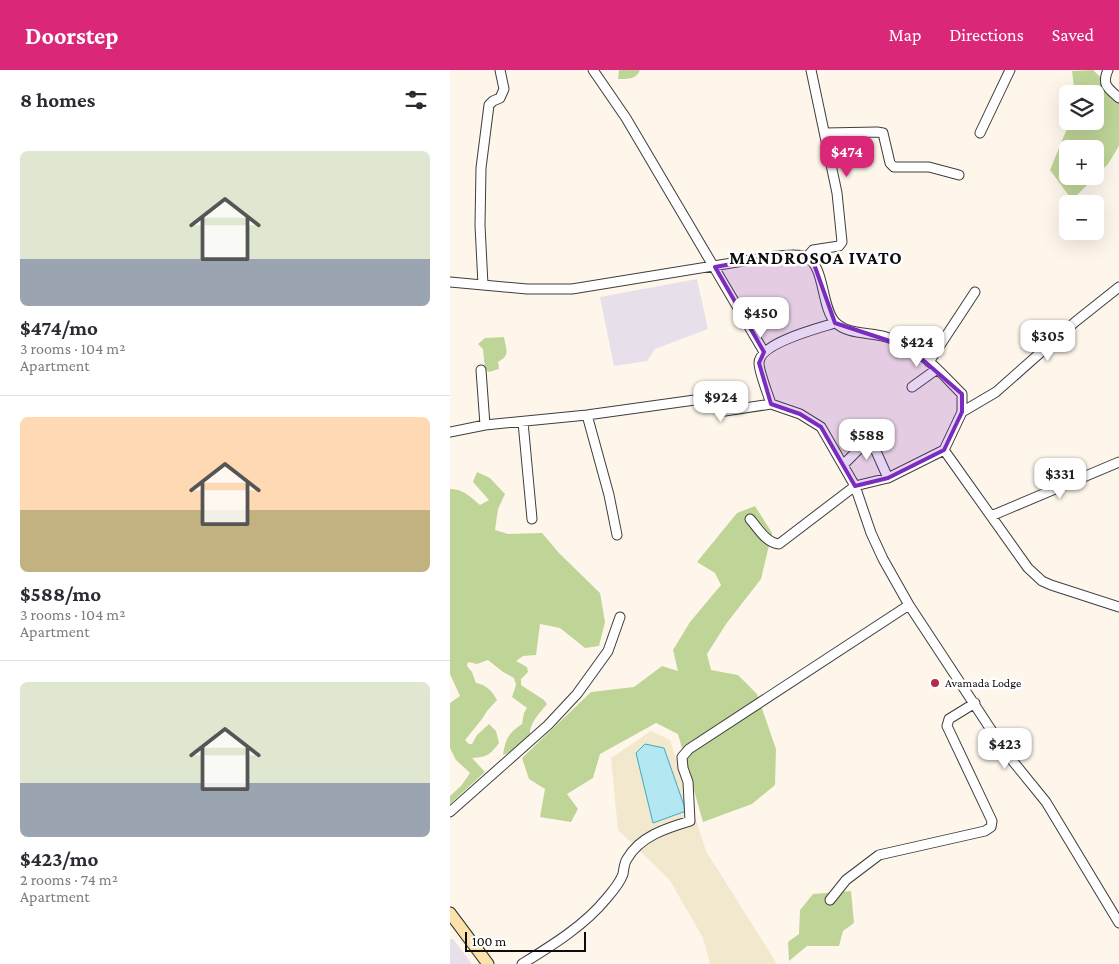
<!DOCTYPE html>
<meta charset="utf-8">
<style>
:root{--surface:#fff;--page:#f7f7f7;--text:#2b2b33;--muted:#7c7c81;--line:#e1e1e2;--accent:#db2777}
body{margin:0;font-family:"Crimson Pro",serif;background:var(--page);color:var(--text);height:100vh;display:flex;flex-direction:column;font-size:19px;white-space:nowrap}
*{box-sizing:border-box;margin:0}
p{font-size:16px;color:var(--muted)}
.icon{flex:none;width:28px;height:28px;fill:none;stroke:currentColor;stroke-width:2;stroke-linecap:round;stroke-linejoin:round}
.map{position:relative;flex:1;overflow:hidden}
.details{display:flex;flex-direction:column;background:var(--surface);width:450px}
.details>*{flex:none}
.buttons{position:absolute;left:609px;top:15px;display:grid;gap:10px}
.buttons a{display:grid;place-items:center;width:45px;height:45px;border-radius:8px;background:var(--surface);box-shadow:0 5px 20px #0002;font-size:25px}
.scale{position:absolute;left:15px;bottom:12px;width:121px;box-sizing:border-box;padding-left:5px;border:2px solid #0b0b0b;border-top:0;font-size:14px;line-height:18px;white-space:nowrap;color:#0b0b0b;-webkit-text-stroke:4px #fff;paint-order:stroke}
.price{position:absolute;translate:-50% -42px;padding:0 11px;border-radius:10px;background:#fff;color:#222;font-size:16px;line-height:32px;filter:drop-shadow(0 1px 2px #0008)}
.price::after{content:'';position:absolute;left:50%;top:30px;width:15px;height:11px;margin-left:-8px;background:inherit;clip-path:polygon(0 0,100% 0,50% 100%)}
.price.selected{background:var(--accent);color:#fff}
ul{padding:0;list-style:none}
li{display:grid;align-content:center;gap:10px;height:265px;padding:0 20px}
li+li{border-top:1px solid var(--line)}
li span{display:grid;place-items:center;height:155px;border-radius:8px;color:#555}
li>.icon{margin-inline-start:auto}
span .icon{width:90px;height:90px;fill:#fffc;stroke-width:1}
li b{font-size:21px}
h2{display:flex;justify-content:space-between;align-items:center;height:60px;padding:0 20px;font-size:21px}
header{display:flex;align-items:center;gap:30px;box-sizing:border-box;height:70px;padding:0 25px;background:var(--accent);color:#fff}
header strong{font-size:24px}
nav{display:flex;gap:28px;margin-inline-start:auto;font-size:18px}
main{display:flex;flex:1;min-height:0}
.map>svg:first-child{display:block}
.industrial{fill:#e7e0ea}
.farmland{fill:#f2e8cd}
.forest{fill:#bfd597;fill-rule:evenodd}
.water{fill:#b3e7f2;stroke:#3ea9c5}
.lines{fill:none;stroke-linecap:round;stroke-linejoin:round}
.street-casing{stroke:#3e3e3e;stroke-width:11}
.secondary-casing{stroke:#2d2d2d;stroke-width:13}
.street{stroke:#fff;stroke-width:9}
.secondary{stroke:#fae2aa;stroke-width:11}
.marked{fill:#7b2cbf;fill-opacity:0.2;stroke:#7b2cbf;stroke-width:4;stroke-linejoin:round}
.poi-dot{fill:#b32c4d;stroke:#fff;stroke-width:2}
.labels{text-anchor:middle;stroke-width:5;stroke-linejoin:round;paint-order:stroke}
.poi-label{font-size:12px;fill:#0b0b0b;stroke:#fff;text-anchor:start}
.district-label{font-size:18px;font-weight:bold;letter-spacing:1px;fill:#0b0b0b;stroke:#fff}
</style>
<header>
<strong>Doorstep</strong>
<nav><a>Map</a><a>Directions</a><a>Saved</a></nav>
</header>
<main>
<section class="details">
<h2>8 homes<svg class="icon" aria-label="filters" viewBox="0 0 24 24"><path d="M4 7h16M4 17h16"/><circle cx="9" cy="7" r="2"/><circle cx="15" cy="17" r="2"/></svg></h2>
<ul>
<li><span style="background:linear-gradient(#dfe7d0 70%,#9aa5b1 0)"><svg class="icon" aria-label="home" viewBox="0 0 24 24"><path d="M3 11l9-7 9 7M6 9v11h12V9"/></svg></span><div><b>$474/mo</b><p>3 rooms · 104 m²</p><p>Apartment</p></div></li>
<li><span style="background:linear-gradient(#ffd9b3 60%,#c2b280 0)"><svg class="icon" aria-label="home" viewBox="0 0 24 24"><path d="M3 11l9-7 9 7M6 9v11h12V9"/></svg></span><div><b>$588/mo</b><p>3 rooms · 104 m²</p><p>Apartment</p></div></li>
<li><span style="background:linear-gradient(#dfe7d0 65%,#9aa5b1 0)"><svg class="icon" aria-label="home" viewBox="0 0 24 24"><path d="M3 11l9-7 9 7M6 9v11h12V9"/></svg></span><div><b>$423/mo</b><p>2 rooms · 74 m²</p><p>Apartment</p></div></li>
</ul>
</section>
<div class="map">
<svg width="669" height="894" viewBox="0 0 669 894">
<rect width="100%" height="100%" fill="#fef6eb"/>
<path class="industrial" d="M247,209L258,259L205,279L197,291L164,296L150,227Z
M0,869H3L22,894H0Z"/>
<path class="farmland" d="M201,661L220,670L256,781L327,894H260L253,868L219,809L168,760L161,688Z"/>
<path class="forest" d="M169,0H190C186,10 177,9 168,9Z
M643,0L668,24L669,29V76L658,94L622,130L600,100L618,56V51H645V24H625L622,1ZM618,79H645V106H618Z
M54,267C56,280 61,285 48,292L49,299L39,302L35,299L33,279L28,274L35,268Z
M27,402L40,408L55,424L48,439L45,460L58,464L92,463L109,483L150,523L155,552L149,576L135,578L110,558L90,554L86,585L73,586L66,591L77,597L78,602L71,609V615L94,630L97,634C89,644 78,654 80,668L66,680L53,685C55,670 59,662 72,654L74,643L77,638L62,627L66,615L64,608L53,602L38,590L27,594L18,592L17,596L22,602L26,613C37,615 42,621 47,630L37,641L32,649L15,670L19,674H22L27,665L39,654L46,661L49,673C40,685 37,687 22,688L35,702L0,734V726L11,716L20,703L6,690L0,678V633L10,626L0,604V419C12,418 22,428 30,435L39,430L23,412Z
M305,436L322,463L311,509L276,554L257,584L261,600L288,605L307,624L326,679L325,715L302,734L253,752L228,664L206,653L150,684L143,708L117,724L128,739L121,752L90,747L95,719L79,709L72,688L141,622L184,617L212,596L228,601L223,580L240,552L271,515L265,503L247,492L287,443Z
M401,821L404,853L393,861L389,876H357L339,891L338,872L349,864L350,840L363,824Z"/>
<path class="water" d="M195,674L214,678L236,741L203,753L186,683Z"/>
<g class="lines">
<g class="street-casing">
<path id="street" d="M143,0L176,48L314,282
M658,0C651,15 659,19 669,28
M375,63L427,62L433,63L440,93L444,97H479L509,105
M530,63L560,0
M357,187L363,180L389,176L392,172L387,123L361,0
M0,212L77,219H122L325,186C335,186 347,183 356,187C375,195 371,237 385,252C397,265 421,262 436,267C443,269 451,273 457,276C479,288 495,307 512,324V342L494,380L578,498L592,511L601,515L669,537
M33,215L30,155L31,98L39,35L43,31L50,28L54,19L50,0
M479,292L525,222
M31,300L35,355
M462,317L487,299
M321,334C318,324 309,302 309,293C309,273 369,258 385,253
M512,342L546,322L625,252L669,217
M137,345L159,425L167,465
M73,352L82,449
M0,362L35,355L137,345L252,329L258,330L275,341L321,334L350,344L371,357L405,416L438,408L494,380
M393,395L412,376L420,374L425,379L438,408
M541,446L669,392
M459,535L557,684L596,732L669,853
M0,742L98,655L127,624L158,581L170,547
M380,830L396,810L429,785L535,761L541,757L542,751L497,656L499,649L525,633
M72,894C101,876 134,856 156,829C162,822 170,813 173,804C174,799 174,793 177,789C190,766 217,758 240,751L238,712L233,698L232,687L239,679L459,535L433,489L421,463L405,416L329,474C316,473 308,458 300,449"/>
</g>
<g class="secondary-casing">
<path id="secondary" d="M0,843L38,894"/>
</g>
<use href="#street" class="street"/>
<use href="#secondary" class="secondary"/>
</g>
<path class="marked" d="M325,186L357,187L364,194L385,253L458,277L512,324V342L494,380L438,408L405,416L371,357L350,344L321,334L309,293L314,282L265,197Z"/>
<circle class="poi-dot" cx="485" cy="613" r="5"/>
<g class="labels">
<g class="poi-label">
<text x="495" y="617">Avamada Lodge</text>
</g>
<g class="district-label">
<text x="366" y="194">MANDROSOA IVATO</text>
</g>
</g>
</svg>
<div class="buttons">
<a><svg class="icon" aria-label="layers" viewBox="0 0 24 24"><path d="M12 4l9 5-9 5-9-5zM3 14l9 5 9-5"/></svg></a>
<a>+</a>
<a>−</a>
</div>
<div class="scale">100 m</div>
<b class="price selected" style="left:397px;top:108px">$474</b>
<b class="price" style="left:311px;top:269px">$450</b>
<b class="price" style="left:598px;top:292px">$305</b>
<b class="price" style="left:467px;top:298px">$424</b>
<b class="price" style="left:271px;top:353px">$924</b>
<b class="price" style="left:417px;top:391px">$588</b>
<b class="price" style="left:610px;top:430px">$331</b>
<b class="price" style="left:555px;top:700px">$423</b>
</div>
</main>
